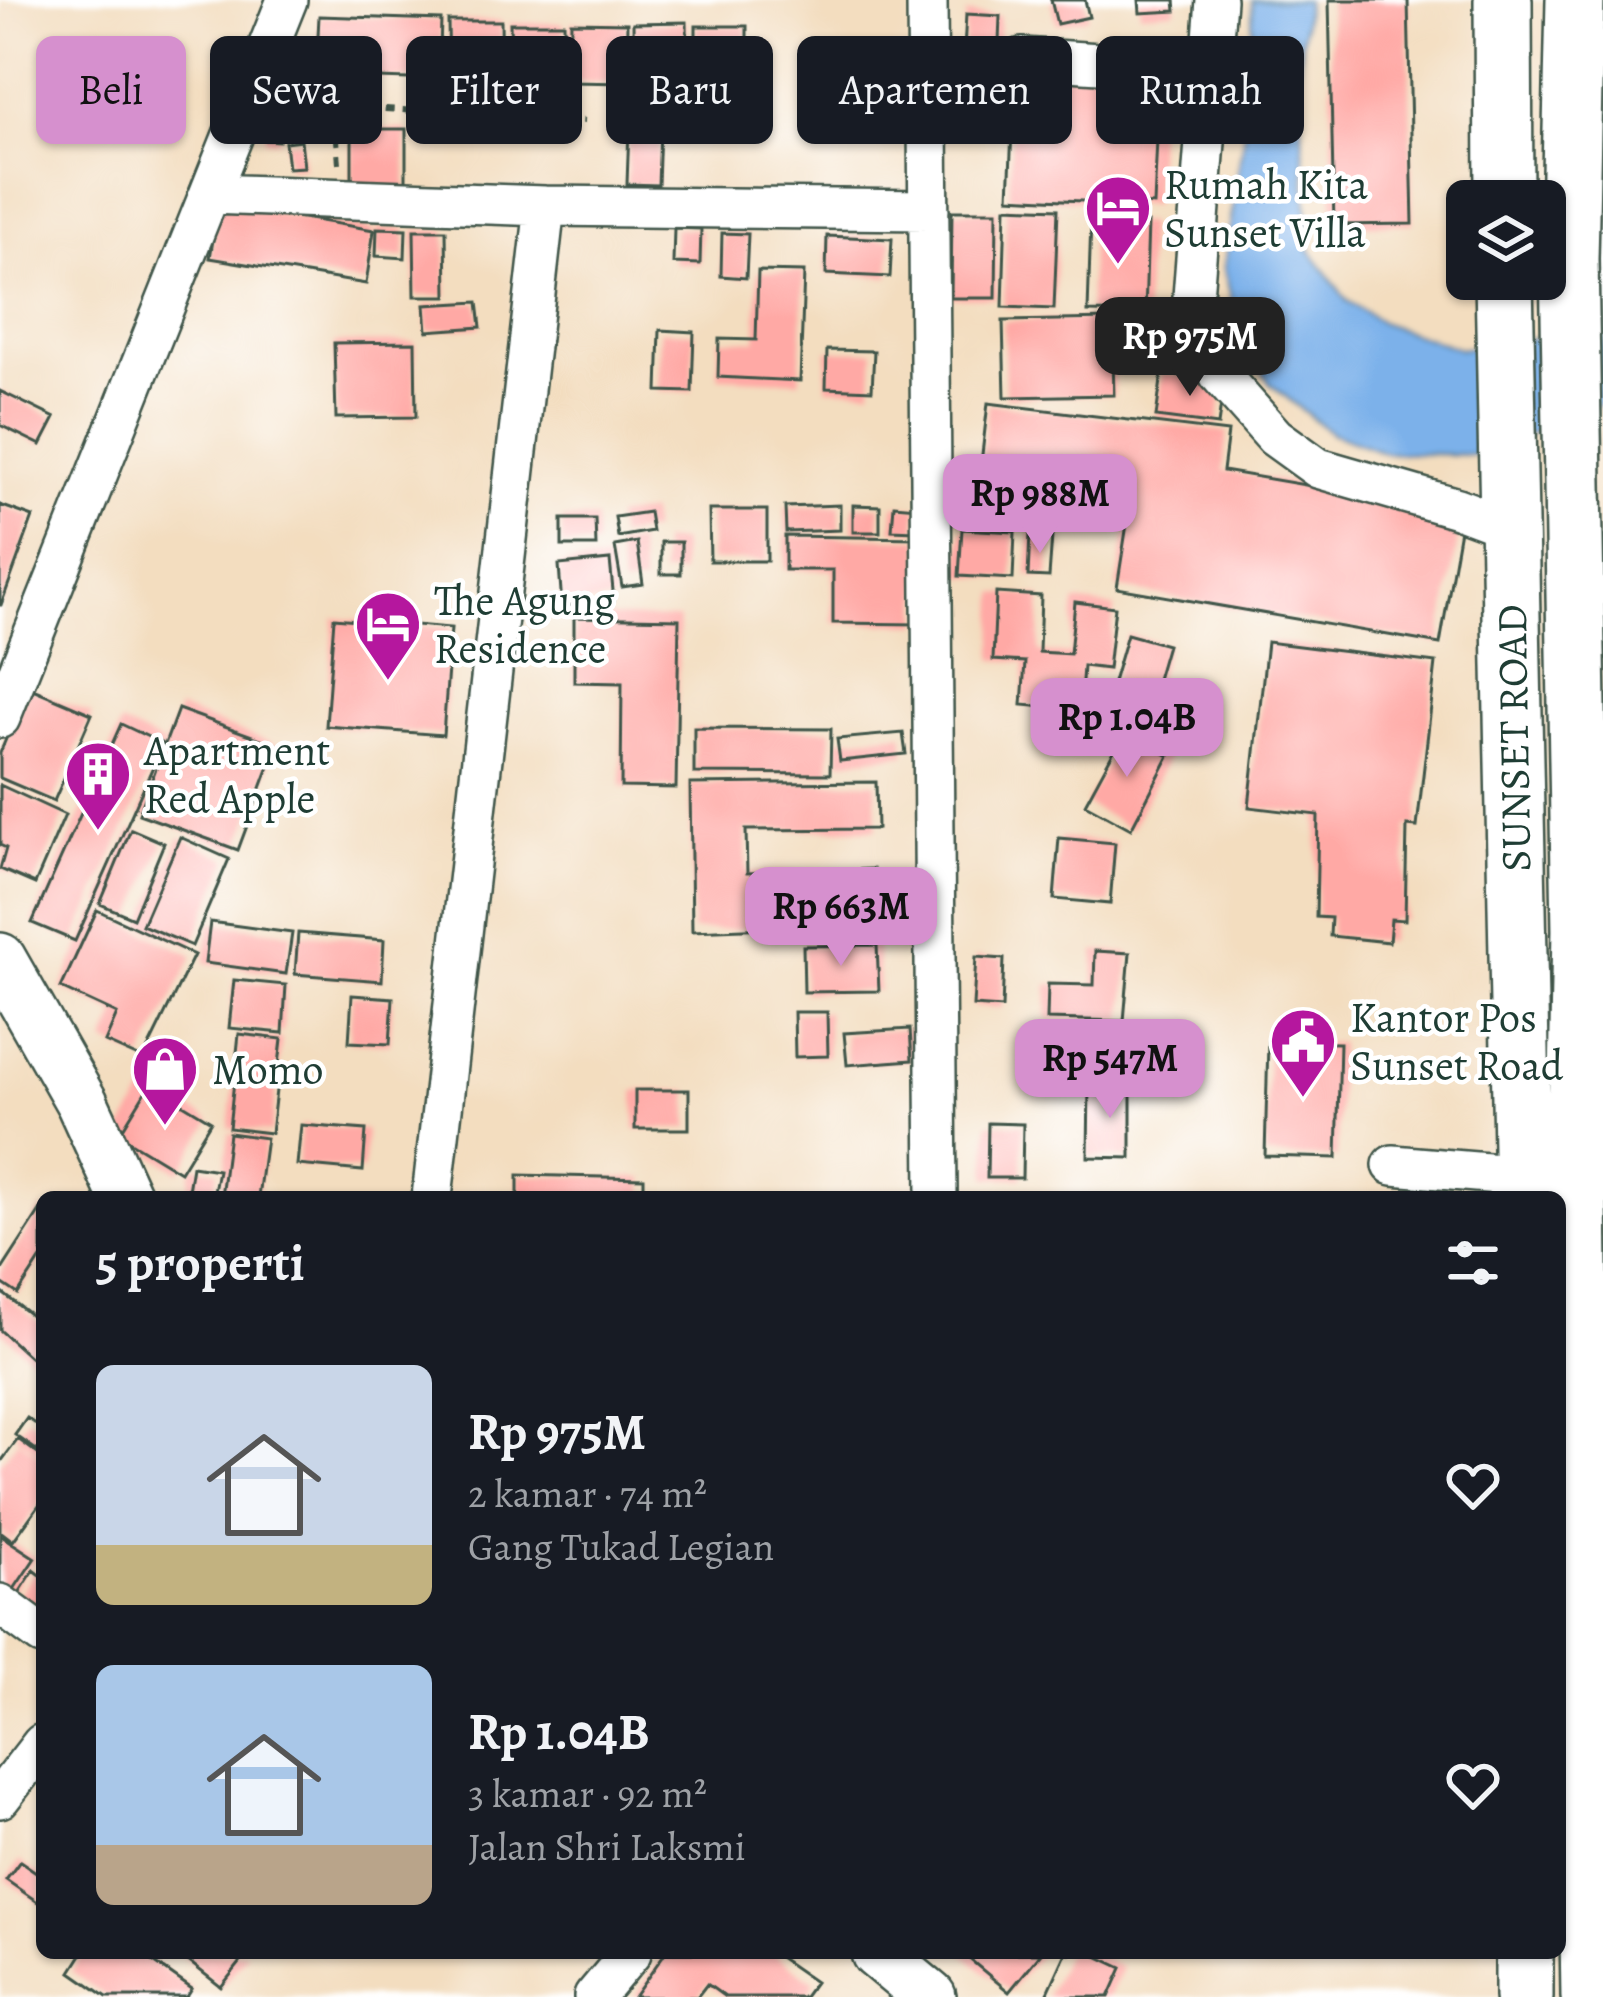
<!DOCTYPE html>
<html lang="id">
<meta charset="utf-8">
<style>
:root{--surface:#171b24;--page:#242831;--text:#f1f3f6;--muted:#9ea1a6;--accent:#d690ce}
body{margin:0;font-family:Alegreya,serif;background:var(--page);color:var(--text);height:100vh;display:flex;flex-direction:column;font-size:45px;white-space:nowrap}
*{box-sizing:border-box;margin:0}
p{font-size:39px;color:var(--muted)}
.icon{flex:none;width:66px;height:66px;fill:none;stroke:currentColor;stroke-width:2;stroke-linecap:round;stroke-linejoin:round}
.map{position:relative;flex:1;overflow:hidden}
.panel{position:absolute;left:36px;top:1191px;width:1530px;height:768px;display:flex;flex-direction:column;background:var(--surface);border-radius:18px;box-shadow:0 3px 9px #0004}
.panel>*{flex:none}
.top-card{position:absolute;left:36px;top:36px;width:1533px;height:108px;display:flex;gap:24px}
.fabs{position:absolute;left:1446px;top:180px;display:grid;gap:24px}
.fabs a{display:grid;place-items:center;width:120px;height:120px;border-radius:18px;background:var(--surface);box-shadow:0 3px 9px #0004;font-size:60px}
.price{position:absolute;translate:-50% -102px;padding:0 27px;border-radius:24px;background:var(--accent);color:#111;font-size:39px;line-height:78px;filter:drop-shadow(0 3px 6px #0008)}
.price::after{content:'';position:absolute;left:50%;top:72px;width:36px;height:27px;margin-left:-18px;background:inherit;clip-path:polygon(0 0,100% 0,50% 100%)}
.price.current{background:#222;color:#fff}
ul{padding:0;list-style:none}
li{display:flex;align-items:center;gap:36px;height:300px;padding:0 60px}
li span{display:grid;place-items:center;flex:none;width:336px;height:240px;border-radius:18px;color:#555}
li>.icon{margin-inline-start:auto}
span .icon{width:144px;height:144px;fill:#fffc;stroke-width:1}
li b{font-size:51px}
h2{display:flex;justify-content:space-between;align-items:center;height:144px;padding:0 60px;font-size:51px}
.chip{padding:0 42px;border-radius:18px;background:var(--surface);box-shadow:0 3px 9px #0004;font-size:42px;line-height:108px}
.chip.current{background:var(--accent);color:#111}
.map>svg:first-child{display:block}
.water{fill:#7cb1ea;stroke:#4e778f;stroke-width:3}
.building{fill:#ffa9a5}
.lines{fill:none;stroke-linecap:round;stroke-linejoin:round}
.minor-casing{stroke:#3f5549;stroke-width:44}
.major-casing{stroke:#3f5549;stroke-width:56}
.highway-casing{stroke:#3f5549;stroke-width:62}
.path{stroke:#3f5549;stroke-width:6;stroke-dasharray:9 9;stroke-linecap:butt}
.minor{stroke:#fff;stroke-width:39}
.major{stroke:#fff;stroke-width:51}
.highway{stroke:#fff;stroke-width:57}
.labels{text-anchor:middle;stroke-width:9;stroke-linejoin:round;paint-order:stroke}
.poi-label{font-size:42px;fill:#1f3d34;stroke:#fff;text-anchor:start}
.street-label{font-size:42px;fill:#1f3d34;stroke:#fff}
</style>
<div class="map">
<svg width="1603" height="1997" viewBox="0 0 1603 1997">
<rect width="100%" height="100%" fill="#fff"/>
<filter id="ink" filterUnits="userSpaceOnUse"><feTurbulence type="fractalNoise" baseFrequency=".00833" numOctaves="2"/><feDisplacementMap in="SourceGraphic" scale="24" xChannelSelector="R" yChannelSelector="G"/><feConvolveMatrix kernelMatrix="1 2 1 2 8 2 1 2 1" color-interpolation-filters="sRGB"/></filter>
<filter id="wash" filterUnits="userSpaceOnUse"><feTurbulence type="fractalNoise" baseFrequency=".004" numOctaves="4" result="noise"/><feDisplacementMap in="SourceGraphic" scale="48" xChannelSelector="R" yChannelSelector="G"/><feGaussianBlur stdDeviation="2.7" result="paint"/><feColorMatrix in="noise" values="0 0 0 0 0 0 0 0 0 0 0 0 0 0 0 0 0 1.4 0 .05"/><feComposite in="paint" operator="in"/></filter>
<g filter="url(#wash)">
<rect width="100%" height="100%" fill="#f3ddbf"/>
<path class="water" d="M1252,0H1306L1298,75L1310,250L1347,301L1382,323L1460,349L1590,331L1603,323V401L1593,408L1477,455L1385,453L1331,433L1270,384L1239,331L1224,268L1253,71Z"/>
<g id="blocks">
<path class="building" d="M1051,0H1085L1089,17L1057,24Z
M1139,0H1175L1176,11L1140,13Z
M1329,0H1408L1413,224L1334,225Z
M966,14L1000,16L998,69L963,68Z
M319,16L441,20L439,80L316,76Z
M448,21H501L502,77L449,78Z
M571,22L627,23L626,83L570,82Z
M687,22L688,80L634,81L633,23Z
M510,23H564L565,81H512Z
M696,26H747V80L696,81Z
M1015,64L1160,72L1154,205L1009,197Z
M263,67L299,68V90L263,89Z
M630,99L661,101L658,185L627,184Z
M266,113H280L279,141L265,140Z
M352,129H406V189H352Z
M301,140L304,167L288,168L285,142Z
M219,204L374,230L366,284L210,258Z
M1006,207L1058,209L1054,309L1003,307Z
M952,211H997L996,298H951Z
M1091,220L1148,223L1145,313L1088,312Z
M377,228L406,229L405,258L376,256Z
M674,228L701,229L700,264L673,263Z
M414,230H446L447,296H415Z
M722,233L748,234L746,278L721,276Z
M827,236L892,239L890,277L826,274Z
M758,271L804,272L800,381L718,377L719,339L756,340Z
M478,302L481,327L427,331L425,305Z
M1112,319L1114,395L1005,397L1003,321Z
M660,330L694,332L692,392L658,391Z
M415,342L416,417L336,418L334,343Z
M827,350L874,351L872,390L826,388Z
M1162,373L1224,382L1218,425L1156,417Z
M0,391L55,418L41,445L0,425Z
M988,403L1228,432L1223,471L1463,512L1440,644L1117,588L1127,524L976,506Z
M0,505L33,517L1,605H0Z
M840,505V530L786,532L785,507Z
M853,505L880,506V532H853Z
M894,505L918,507L916,531L892,530Z
M709,510H767V561H710Z
M649,512L652,531L618,537L615,517Z
M562,519H595L596,546H562Z
M962,529L1015,532L1013,579L959,576Z
M1030,534L1052,536L1049,577L1028,576Z
M785,536L920,538V624L833,623V570H785Z
M637,542L643,584L622,587L615,546Z
M661,542H681V574H661Z
M610,560L614,601L562,606L559,565Z
M996,593L1041,596L1039,652L1070,654L1075,602L1115,607L1108,669L1083,666L1080,710L1022,705L1025,662L993,660Z
M574,617L679,619L676,788L621,787L622,683L574,682Z
M334,618L451,628L443,735L326,726Z
M1127,634L1167,645L1153,693L1113,682Z
M1267,642L1436,663L1417,827L1407,826L1405,920L1391,919L1389,942L1330,936L1331,918L1316,917L1318,815L1249,807Z
M28,687L92,714L54,801L0,778V753Z
M178,709L277,745L238,850L139,814Z
M121,724L163,744L75,941L32,923Z
M694,728L831,729L830,774L694,773Z
M1124,732L1169,756L1131,829L1085,804Z
M903,733L906,754L840,761L837,739Z
M876,782L877,829L746,830L747,873L873,869L876,924L692,931L690,784Z
M0,785L65,815L35,884L0,869L6,848L0,845Z
M131,829L164,843L133,918L100,904Z
M180,837L229,859L192,946L142,925Z
M1059,838L1115,843L1110,904L1054,899Z
M97,910L194,955L143,1059L105,1042L117,1014L61,988Z
M210,922L292,933L286,974L205,963Z
M298,933L384,940L382,981L295,974Z
M877,945L879,991L804,992L803,946Z
M1095,951L1130,953L1124,1021L1047,1019L1048,984L1094,985Z
M976,957L1004,959L1002,1008L973,1006Z
M234,980L286,985L283,1033L229,1028Z
M352,995L393,998L390,1044L349,1042Z
M794,1012H827L828,1056L795,1057Z
M910,1029L912,1060L847,1065L844,1033Z
M239,1034L282,1039L271,1133L229,1128Z
M1268,1042L1340,1043L1337,1158L1265,1156Z
M150,1084L211,1121L180,1172L119,1135Z
M1089,1084L1131,1085V1158L1088,1157Z
M635,1090H689V1129H635Z
M988,1123L1023,1124L1022,1178H987Z
M301,1125L366,1130L363,1171L297,1165Z
M229,1133L266,1138L258,1197H221Z
M192,1166L218,1170L213,1197H187Z
M518,1175L644,1178V1197H518Z
M42,1208V1257L18,1294L0,1282V1273Z
M0,1291L42,1324V1368L0,1330Z
M27,1418L42,1428V1454L15,1435Z
M18,1439L42,1457V1501L13,1541L0,1531V1463Z
M0,1535L35,1558L6,1601L0,1597Z
M34,1570L42,1576V1624L12,1604Z
M20,1861L42,1876V1905L6,1880Z
M83,1953H141L192,1989L187,1997H107L71,1972Z
M178,1953H248L221,1987Z
M665,1953H773L815,1982L804,1997H725L707,1984L697,1997H634Z
M962,1953H1041L1009,1992Z
M1066,1953H1090L1122,1968L1109,1997H1046Z"/>
</g>
</g>
<g filter="url(#ink)">
<use href="#blocks" fill-opacity="0" stroke="#3f5549" stroke-width="3"/>
<g class="lines">
<g class="minor-casing">
<path id="minor" d="M927,0L937,1197
M1216,0L1193,297L1219,374L1275,437L1318,468L1457,508L1508,527
M1022,58L1208,70
M210,194L545,206L929,210
M0,718L287,0
M1393,1165L1523,1176
M432,1197L545,206
M0,1604L42,1635
M0,1798L42,1744
M594,1997L631,1953"/>
</g>
<g class="major-casing">
<path id="major" d="M0,959L82,1103L125,1197
M877,1953L930,1997"/>
</g>
<g class="highway-casing">
<path id="highway" d="M1503,0L1504,201
M1575,0L1569,259L1581,930L1577,1134L1590,1997
M1504,279L1523,1197
M1524,1997V1953"/>
</g>
<path class="path" d="M339,163L334,106L585,121"/>
<use href="#minor" class="minor"/>
<use href="#major" class="major"/>
<use href="#highway" class="highway"/>
</g>
</g>
<defs>
<g id="hotel-pin" transform="scale(3.45)"><path d="M0 17L-7.5 6A9.5 9.5 0 1 1 7.5 6Z" fill="#b5179e" stroke="#fff"/><path d="M-6-4.5h1.5V1H6V5H4.5V3h-9V5H-6ZM-4 0a1.8 1.8 0 1 1 3.6 0ZM.5 0V-2.5h3Q6-2.5 6 0Z" fill="#fff"/></g>
<g id="building-pin" transform="scale(3.45)"><path d="M0 17L-7.5 6A9.5 9.5 0 1 1 7.5 6Z" fill="#b5179e" stroke="#fff"/><path d="M-4-6H4V6H1V3H-1V6H-4ZM-2.5-4.3h1.7v1.8h-1.7ZM.8-4.3h1.7v1.8H.8ZM-2.5-1h1.7V.8h-1.7ZM.8-1h1.7V.8H.8Z" fill="#fff"/></g>
<g id="civic-pin" transform="scale(3.45)"><path d="M0 17L-7.5 6A9.5 9.5 0 1 1 7.5 6Z" fill="#b5179e" stroke="#fff"/><path d="M-.6-6.5H3V-4.5H.6V-3L4-1V1h2V6H-6V1h2V-1L-.6-3ZM-1.2 2.5V6h2.4V2.5Z" fill="#fff"/></g>
<g id="shop-pin" transform="scale(3.45)"><path d="M0 17L-7.5 6A9.5 9.5 0 1 1 7.5 6Z" fill="#b5179e" stroke="#fff"/><path d="M-5-2.5h2.3a2.7 3.5 0 0 1 5.4 0H5L5.5 6h-11ZM-1.5-2.5h3a1.5 2.3 0 0 0-3 0Z" fill="#fff"/></g>
</defs>
<g fill-rule="evenodd">
<use href="#hotel-pin" x="1118" y="208"/>
<use href="#hotel-pin" x="388" y="624"/>
<use href="#building-pin" x="98" y="774"/>
<use href="#civic-pin" x="1303" y="1041"/>
<use href="#shop-pin" x="165" y="1069"/>
</g>
<g class="labels">
<g class="poi-label">
<text x="1164" y="199">Rumah Kita<tspan x="1164" dy="48">Sunset Villa</tspan></text>
<text x="434" y="615">The Agung<tspan x="434" dy="48">Residence</tspan></text>
<text x="144" y="765">Apartment<tspan x="144" dy="48">Red Apple</tspan></text>
<text x="1350" y="1032">Kantor Pos<tspan x="1350" dy="48">Sunset Road</tspan></text>
<text x="212" y="1084">Momo</text>
</g>
<g class="street-label">
<text transform="translate(1513 738) rotate(-91)" y="15">SUNSET ROAD</text>
</g>
</g>
</svg>
<div class="fabs">
<a><svg class="icon" aria-label="layers" viewBox="0 0 24 24"><path d="M12 4l9 5-9 5-9-5zM3 14l9 5 9-5"/></svg></a>
</div>
<b class="price current" style="left:1190px;top:399px">Rp 975M</b>
<b class="price" style="left:1040px;top:556px">Rp 988M</b>
<b class="price" style="left:1127px;top:780px">Rp 1.04B</b>
<b class="price" style="left:841px;top:969px">Rp 663M</b>
<b class="price" style="left:1110px;top:1121px">Rp 547M</b>
<div class="top-card">
<a class="chip current">Beli</a>
<a class="chip">Sewa</a>
<a class="chip">Filter</a>
<a class="chip">Baru</a>
<a class="chip">Apartemen</a>
<a class="chip">Rumah</a>
</div>
<section class="panel">
<h2>5 properti<svg class="icon" aria-label="filters" viewBox="0 0 24 24"><path d="M4 7h16M4 17h16"/><circle cx="9" cy="7" r="2"/><circle cx="15" cy="17" r="2"/></svg></h2>
<ul>
<li><span style="background:linear-gradient(#c9d6e8 75%,#c2b280 0)"><svg class="icon" aria-label="home" viewBox="0 0 24 24"><path d="M3 11l9-7 9 7M6 9v11h12V9"/></svg></span><div><b>Rp 975M</b><p>2 kamar · 74 m²</p><p>Gang Tukad Legian</p></div><svg class="icon" aria-label="heart" viewBox="0 0 24 24"><path d="M12 20l-8-8c-3-5 5-10 8-4 3-6 11-1 8 4z"/></svg></li>
<li><span style="background:linear-gradient(#a9c7e8 75%,#b9a48a 0)"><svg class="icon" aria-label="home" viewBox="0 0 24 24"><path d="M3 11l9-7 9 7M6 9v11h12V9"/></svg></span><div><b>Rp 1.04B</b><p>3 kamar · 92 m²</p><p>Jalan Shri Laksmi</p></div><svg class="icon" aria-label="heart" viewBox="0 0 24 24"><path d="M12 20l-8-8c-3-5 5-10 8-4 3-6 11-1 8 4z"/></svg></li>
</ul>
</section>
</div>
